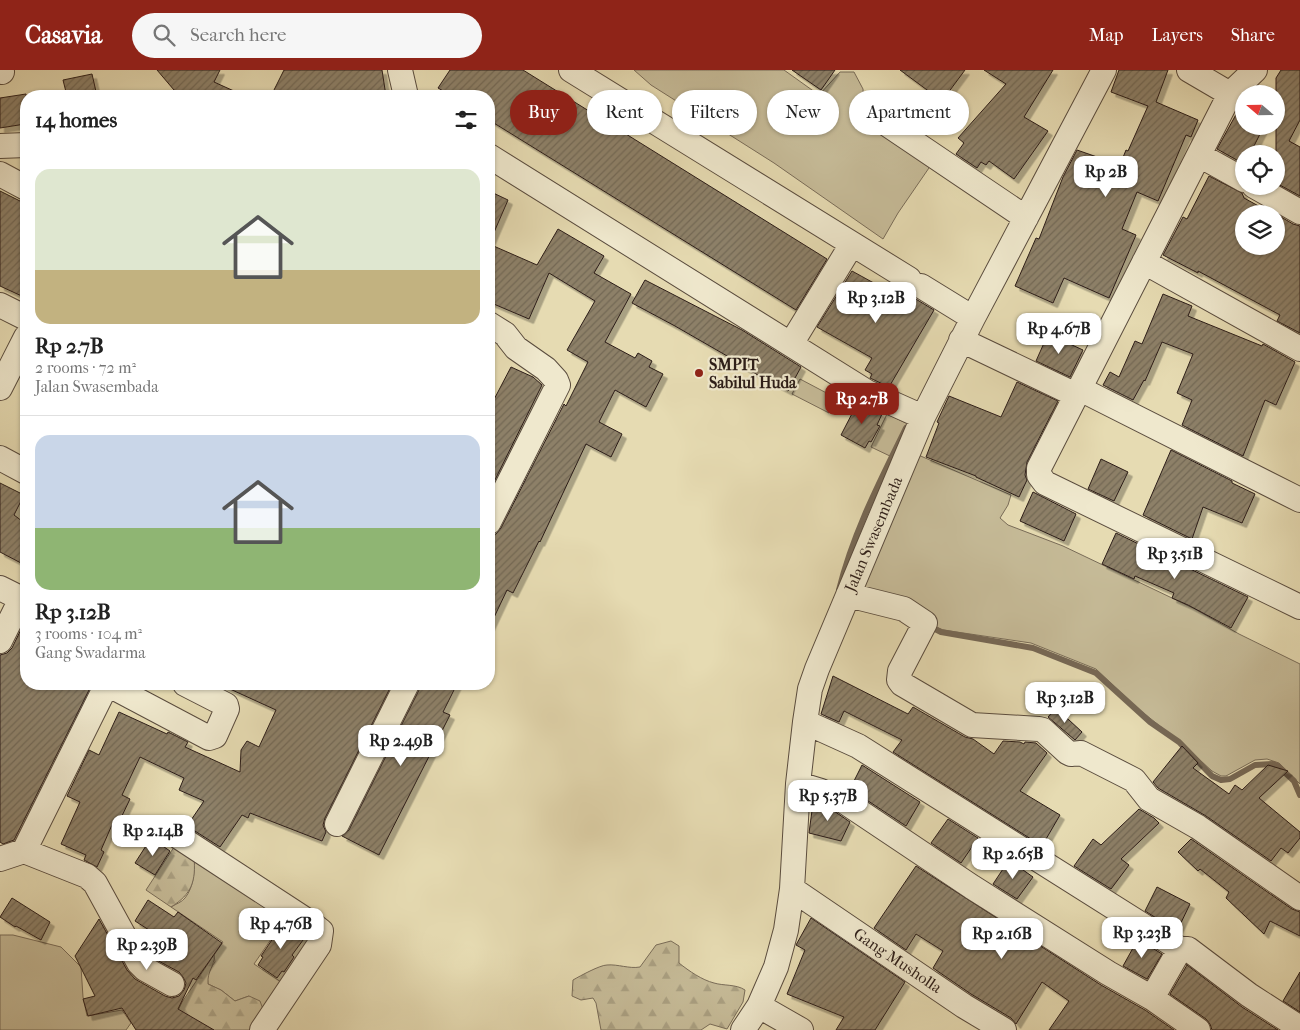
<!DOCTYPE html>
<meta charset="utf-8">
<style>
:root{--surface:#fff;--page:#f6f6f6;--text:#222;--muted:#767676;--line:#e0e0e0;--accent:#8f2418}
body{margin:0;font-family:"IM FELL French Canon",serif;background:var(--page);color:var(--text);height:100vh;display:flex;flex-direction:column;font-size:19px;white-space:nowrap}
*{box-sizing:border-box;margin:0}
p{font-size:16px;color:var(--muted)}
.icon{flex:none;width:28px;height:28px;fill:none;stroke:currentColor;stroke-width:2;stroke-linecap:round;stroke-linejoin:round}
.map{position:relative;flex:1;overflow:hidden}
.panel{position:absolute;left:20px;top:20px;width:475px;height:600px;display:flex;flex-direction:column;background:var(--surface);border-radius:20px;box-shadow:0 1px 4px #0004}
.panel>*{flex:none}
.top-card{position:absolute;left:510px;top:20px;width:475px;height:45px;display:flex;gap:10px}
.needle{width:32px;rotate:290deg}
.controls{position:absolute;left:1235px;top:15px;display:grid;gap:10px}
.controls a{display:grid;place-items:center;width:50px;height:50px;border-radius:50%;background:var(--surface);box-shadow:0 1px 4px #0004;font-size:25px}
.price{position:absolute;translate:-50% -42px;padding:0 11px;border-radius:10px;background:#fff;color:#222;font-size:16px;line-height:32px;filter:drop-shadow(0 1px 2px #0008)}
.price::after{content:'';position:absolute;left:50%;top:30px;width:15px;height:11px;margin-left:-8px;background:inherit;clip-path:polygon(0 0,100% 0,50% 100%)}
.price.current{background:var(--accent);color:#fff}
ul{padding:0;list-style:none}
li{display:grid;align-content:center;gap:10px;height:265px;padding:0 15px}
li+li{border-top:1px solid var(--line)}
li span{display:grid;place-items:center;height:155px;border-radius:15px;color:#555}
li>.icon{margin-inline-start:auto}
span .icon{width:90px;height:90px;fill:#fffc;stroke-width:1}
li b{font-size:21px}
h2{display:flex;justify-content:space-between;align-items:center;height:60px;padding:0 15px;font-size:21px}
.chip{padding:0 18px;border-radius:22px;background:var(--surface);box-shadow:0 1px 4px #0004;font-size:18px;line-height:45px}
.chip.current{background:var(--accent);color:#fff}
header{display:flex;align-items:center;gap:30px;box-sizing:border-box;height:70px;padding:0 25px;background:var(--accent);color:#fff}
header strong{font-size:24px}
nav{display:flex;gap:28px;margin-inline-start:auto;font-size:18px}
.search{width:350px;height:45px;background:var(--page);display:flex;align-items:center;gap:12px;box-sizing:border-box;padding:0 18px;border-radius:28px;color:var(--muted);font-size:19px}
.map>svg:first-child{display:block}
.green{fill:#c6bb98;stroke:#796c58}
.forest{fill:url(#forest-firs);stroke:#796c58}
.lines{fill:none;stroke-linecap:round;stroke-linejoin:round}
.stream{stroke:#766855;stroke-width:6}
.building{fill:url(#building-hatch);stroke:#2c1d18;filter:url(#shadow)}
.minor-casing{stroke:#5a4c3e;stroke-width:26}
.minor{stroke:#efe8cd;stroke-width:24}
.poi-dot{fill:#8f2418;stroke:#efe8cd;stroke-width:2}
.labels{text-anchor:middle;stroke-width:4.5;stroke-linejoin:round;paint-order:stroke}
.poi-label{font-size:16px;font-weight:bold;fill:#2c1d18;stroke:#efe8cd;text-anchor:start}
.street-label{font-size:16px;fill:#2c1d18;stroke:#efe8cd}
</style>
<header>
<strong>Casavia</strong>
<div class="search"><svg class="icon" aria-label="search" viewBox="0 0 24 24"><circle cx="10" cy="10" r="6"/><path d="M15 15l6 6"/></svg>Search here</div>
<nav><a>Map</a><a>Layers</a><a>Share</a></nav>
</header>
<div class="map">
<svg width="1300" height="960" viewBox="0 0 1300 960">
<defs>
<pattern id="forest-firs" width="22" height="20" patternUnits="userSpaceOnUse" patternTransform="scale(1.25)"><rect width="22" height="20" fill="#c6bb98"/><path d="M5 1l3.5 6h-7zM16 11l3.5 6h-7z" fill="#aaa082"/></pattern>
<pattern id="building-hatch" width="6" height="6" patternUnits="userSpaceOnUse" patternTransform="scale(1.25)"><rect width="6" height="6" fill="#8d8068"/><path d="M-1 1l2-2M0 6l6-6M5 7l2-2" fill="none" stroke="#736855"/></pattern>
<filter id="shadow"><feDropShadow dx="4.5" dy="4.5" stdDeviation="0" flood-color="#0004"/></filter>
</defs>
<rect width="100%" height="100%" fill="#e6dbb2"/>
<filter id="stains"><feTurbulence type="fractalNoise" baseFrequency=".004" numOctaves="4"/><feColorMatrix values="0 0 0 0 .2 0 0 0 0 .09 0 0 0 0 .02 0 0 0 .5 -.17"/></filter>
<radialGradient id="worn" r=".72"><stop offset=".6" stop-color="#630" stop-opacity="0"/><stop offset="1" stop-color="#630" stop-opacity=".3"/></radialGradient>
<path class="green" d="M634,0H784L819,25L840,2H854L863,19L864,49L931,95L898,143L883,169L774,93L651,15Z
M800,309L836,328L829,343L792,324Z
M887,344L908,354L892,387L871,377Z
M916,384L1011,425L1008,435L1000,448L1008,455L1063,476L1195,539L1239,564L1300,594V714L1279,693L1267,689L1255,690L1226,706H1221L1212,701L1180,672L1136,637L1096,599L1031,573L943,560L936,557L928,549L858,522Z
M194,787L287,846L254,894L284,914L264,942L249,926L235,931L221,920L208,914L207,903L215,892L214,885L223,872L171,837C176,834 182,832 185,828C194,817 195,800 194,787Z
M0,865H13L61,877L81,897L83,927L87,946L122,940L131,953L126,960H0Z"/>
<path class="forest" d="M176,774L194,787C196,811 192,824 171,837L146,820Z
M671,871L679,876V893C689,901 702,910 714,913C724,916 736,914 745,920L743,932L727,959L710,954L701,960H601L596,933L593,928L581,930L572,926L573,910C580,906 600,895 607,895C618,894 629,899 640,897L656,875Z
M214,885C215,897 207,900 208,914L221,920L235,931L249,926L260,931L264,942L251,960H169L182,932Z"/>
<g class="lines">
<path class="stream" d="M839,520C853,463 880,411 906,358
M931,557L941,562L1033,578L1096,603L1150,652L1179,672L1212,706L1221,710L1230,709L1255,695L1273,694L1278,696L1294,711L1300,725"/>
</g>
<path class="building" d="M157,0H220L214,12L245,26H186L174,20Z
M284,0H382L386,26H271Z
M450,0H523L827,189L796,240L489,50V26H452L438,18Z
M792,0H835L821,20Z
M900,0H965L942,31Z
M984,0H1053L1024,47L1048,61L1014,109L989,91L986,95L981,92L977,98L956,84L964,73L958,68L1006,14Z
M1119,0H1168L1156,32L1198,50L1191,67L1186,65L1158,131L1137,122L1122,159L1136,165L1109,228L1064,208L1053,233L1015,216L1036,168L1039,169L1063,107L1077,80L1120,95L1126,80L1128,81L1148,36L1111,22Z
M1281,0H1300V50L1289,71L1300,77V126L1276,113V8Z
M92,4L97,26H67L63,10Z
M26,24V42L24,43L25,54L0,58V28Z
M1244,30V56H1264L1250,84H1244V94L1217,79Z
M1209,106L1242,123L1244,128L1273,144H1244V176H1276V144L1293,154L1300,156V263L1277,251L1280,245L1198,201V203L1163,185L1183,147L1187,149Z
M0,121L26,134V228L0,216Z
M489,121L508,130L489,174L537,195L558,159L604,186L594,203L631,224L605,272L635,288L638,283L652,291L649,297L663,304L646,337L615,320L599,352L622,364L611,387L586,374L540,472L539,471L513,523L507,520L489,558V466L496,464L501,458L564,334L566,336L588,292L567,280L595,231L549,203L529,249L489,232Z
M852,201L901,228L904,221L909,223L914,228L934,240L889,317L870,308L872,304L865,300L872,288L817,257Z
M645,210L742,260L801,297L788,321L741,296V294L675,256L632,233Z
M1163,224L1192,236L1188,246L1262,276L1263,274L1295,292L1276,335L1265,330L1243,386L1182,355L1192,330L1177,323L1193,284L1162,272L1145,311L1144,310L1133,330L1103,315L1110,302L1119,307L1135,271L1142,274Z
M1048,264L1083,280L1070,307L1036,291Z
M511,297L533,307L542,315L489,422V339Z
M1017,312L1058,331L1027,392L1025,405L1027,410L1019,427L976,407V406L926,387L939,353L937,352L949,326L1001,347Z
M858,332L882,344L877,355L880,356L871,372L869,371L865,378L841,365Z
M1171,380L1232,411V413L1255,424L1242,453L1203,437L1192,469L1143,445Z
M1101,389L1128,402L1114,431L1088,419Z
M0,413L24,425L14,445L26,454V482L21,493L0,482Z
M1033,422L1076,444L1064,471L1020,451Z
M1116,463L1248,527L1231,558L1188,535L1172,528L1174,523L1135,506L1134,509L1102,494Z
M26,549V614H92L14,770L3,774L0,772V585L7,583L12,578Z
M833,606L908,644L913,637L965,667L973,669L994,684L1003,671L1020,672L1024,674L1025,672L1036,673L1047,683L1020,721L1060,745L1042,776L893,682L902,670L844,641L839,652L821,644Z
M219,614H392L325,748L323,755L326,762L322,771L250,743L248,748L242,745L220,777L187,756L204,731L179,720L184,708L140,687L122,725L130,729L120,750L115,748L101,780L104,782L97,797L84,790L86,785L61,774L80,732L67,726L89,680L99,685L119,642L167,664L168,662L188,672L185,677L240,702L241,680L247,671L259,677L276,640Z
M421,614H457L443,642L450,645L379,785L342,766L349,760L419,620Z
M1056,638L1082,662L1075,670L1048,647Z
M1182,676L1198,693L1193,698L1229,724L1235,715L1242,720L1268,695L1288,701L1259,728L1300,762V768L1288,783L1281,778L1271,791L1206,746L1158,718L1153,712Z
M862,695L920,732L906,756L850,719Z
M829,732L834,741L850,752L841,771L809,763L813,733L824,734Z
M1139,739L1154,748L1159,753L1121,789L1129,795L1111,819L1074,796L1093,769L1101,775Z
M948,749L978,768L961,793L931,773Z
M151,768L170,781L155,805L135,793Z
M1191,769L1292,839L1300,842V866L1270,851L1264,864L1226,828L1229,822L1200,799L1198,801L1178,782Z
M1009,790L1033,807L1017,829L993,814Z
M916,796L1101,915L1145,940L1174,960H1049L1069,931L1042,912L1016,954L1011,948L971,924L933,898L943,881L916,864L906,880L874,858Z
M1157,817L1190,834L1177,861L1145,841Z
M12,828L50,852L41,870L16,856L15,857L0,847Z
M148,830L174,847L178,842L222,873L196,910L193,908L178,939L214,960H136L122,938L88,946L83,929L95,926L75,886L99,849L127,900L135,909L165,926L172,928L179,926L184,920L186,913L183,907L179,902L153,888L149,883L160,867L135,851Z
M811,848L905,912L875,960H836L844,947L787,924L805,880L796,875Z
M284,852L306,866L292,885L294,887L284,902L282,901L277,908L258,895L263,887L261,886Z
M1138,869L1162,884L1147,909L1123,896Z
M1187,895L1242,937L1278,960H1212L1210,954L1206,949L1170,924Z
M1300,902V942L1283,931Z"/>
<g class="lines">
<g class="minor-casing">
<path id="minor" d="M400,0L406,26
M571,0L909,209
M1189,0L1230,24
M1255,0L1230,24L1039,398V405L1045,413L1300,537
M0,1L2,2
M872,44L1026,148
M0,76L26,75
M1199,85L1244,110
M489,86L867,322L923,347
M0,104L26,118
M1254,116L1300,142
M1144,192L1300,279
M921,216L973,248
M0,235L26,248
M489,254L505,264L516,278L546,299L556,310L558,315L489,452
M961,270L1076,325
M791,274L852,174
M0,318L26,267
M1080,319L1300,430
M0,388L26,402
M0,518L26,531
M848,525L904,539L925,553L900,601L899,610L902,614L972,655L1039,659L1043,660L1067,682L1071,684L1081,683L1134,710L1149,729L1198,757L1300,828
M0,571L21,529
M805,652L858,676L1180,879H1188L1249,925L1300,958
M798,714L821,721
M842,730L972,817L1108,903L1152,928L1198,960
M337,754L407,614
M179,767L312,854L321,861L319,875L262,960
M24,781L107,614L209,668L215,666L227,639L226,635L185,614
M0,789L24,781L87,806L95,813L139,893L145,899L172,914
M792,819L964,936L1004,960
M1152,928L1180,879
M759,936L801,960
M743,960L759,936L776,897L786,860L792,819L798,714L805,652L810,619L817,599L923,347L973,248L1104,0"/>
</g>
<use href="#minor" class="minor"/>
</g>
<circle class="poi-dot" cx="699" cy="303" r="5"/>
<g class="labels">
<g class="poi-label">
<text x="709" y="300">SMPIT<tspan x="709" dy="18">Sabilul Huda</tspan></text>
</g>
<g class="street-label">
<text transform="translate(873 464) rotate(-67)" y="6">Jalan Swasembada</text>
<text transform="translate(898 890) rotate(34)" y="6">Gang Musholla</text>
</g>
</g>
<rect width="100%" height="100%" filter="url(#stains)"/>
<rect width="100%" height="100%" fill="url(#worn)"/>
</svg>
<div class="controls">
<a><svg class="needle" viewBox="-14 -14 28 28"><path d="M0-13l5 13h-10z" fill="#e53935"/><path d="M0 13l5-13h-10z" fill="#767676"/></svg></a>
<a><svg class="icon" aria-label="locate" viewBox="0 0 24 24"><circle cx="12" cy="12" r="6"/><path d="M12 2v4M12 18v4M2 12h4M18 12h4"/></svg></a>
<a><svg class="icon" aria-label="layers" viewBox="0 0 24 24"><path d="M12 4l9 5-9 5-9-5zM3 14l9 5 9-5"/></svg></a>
</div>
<b class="price" style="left:1106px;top:128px">Rp 2B</b>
<b class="price" style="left:876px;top:254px">Rp 3.12B</b>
<b class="price" style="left:1059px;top:285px">Rp 4.67B</b>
<b class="price current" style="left:862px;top:355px">Rp 2.7B</b>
<b class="price" style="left:1175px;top:510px">Rp 3.51B</b>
<b class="price" style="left:1065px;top:654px">Rp 3.12B</b>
<b class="price" style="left:401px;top:697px">Rp 2.49B</b>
<b class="price" style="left:828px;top:752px">Rp 5.37B</b>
<b class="price" style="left:153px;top:787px">Rp 2.14B</b>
<b class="price" style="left:1013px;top:810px">Rp 2.65B</b>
<b class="price" style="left:281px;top:880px">Rp 4.76B</b>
<b class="price" style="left:1142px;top:889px">Rp 3.23B</b>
<b class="price" style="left:1002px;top:890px">Rp 2.16B</b>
<b class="price" style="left:147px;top:901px">Rp 2.39B</b>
<div class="top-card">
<a class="chip current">Buy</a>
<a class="chip">Rent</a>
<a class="chip">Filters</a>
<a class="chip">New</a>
<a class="chip">Apartment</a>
</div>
<section class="panel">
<h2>14 homes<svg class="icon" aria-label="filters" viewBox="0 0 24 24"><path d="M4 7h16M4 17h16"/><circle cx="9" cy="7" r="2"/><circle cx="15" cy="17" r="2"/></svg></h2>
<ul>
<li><span style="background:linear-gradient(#dfe7d0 65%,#c2b280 0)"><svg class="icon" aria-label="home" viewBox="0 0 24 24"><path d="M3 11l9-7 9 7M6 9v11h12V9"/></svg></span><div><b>Rp 2.7B</b><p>2 rooms · 72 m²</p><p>Jalan Swasembada</p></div></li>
<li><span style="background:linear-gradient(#c9d6e8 60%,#8fb573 0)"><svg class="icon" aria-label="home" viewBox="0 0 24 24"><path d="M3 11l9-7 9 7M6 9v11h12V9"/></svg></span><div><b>Rp 3.12B</b><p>3 rooms · 104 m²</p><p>Gang Swadarma</p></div></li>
</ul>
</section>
</div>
